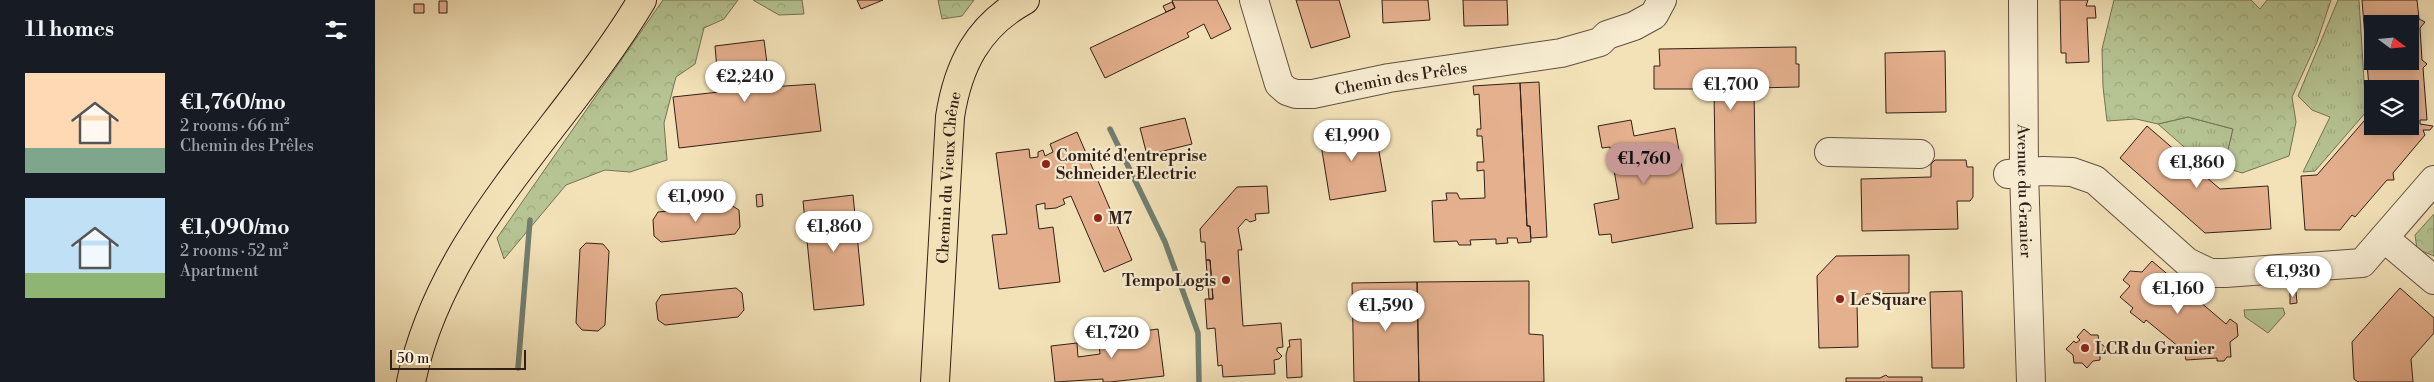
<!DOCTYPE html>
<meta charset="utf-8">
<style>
:root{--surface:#171b24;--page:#242831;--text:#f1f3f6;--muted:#9ea1a6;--accent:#c59692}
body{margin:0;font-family:"Libre Bodoni",serif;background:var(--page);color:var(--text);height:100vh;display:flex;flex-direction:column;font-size:19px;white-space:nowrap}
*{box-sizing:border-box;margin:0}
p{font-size:16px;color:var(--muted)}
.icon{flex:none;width:28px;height:28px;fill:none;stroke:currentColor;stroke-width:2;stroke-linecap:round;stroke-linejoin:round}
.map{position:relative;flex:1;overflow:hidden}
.drawer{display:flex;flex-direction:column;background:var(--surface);width:375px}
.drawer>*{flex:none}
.needle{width:32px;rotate:106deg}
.controls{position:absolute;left:1989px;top:15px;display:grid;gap:10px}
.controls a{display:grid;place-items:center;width:55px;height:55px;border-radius:0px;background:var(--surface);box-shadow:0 2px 12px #0003;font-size:25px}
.scale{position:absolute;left:15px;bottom:12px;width:136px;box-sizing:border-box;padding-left:5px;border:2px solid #312018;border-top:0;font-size:14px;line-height:18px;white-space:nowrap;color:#312018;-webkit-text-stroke:4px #f7ecd1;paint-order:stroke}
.price{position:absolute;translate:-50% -42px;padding:0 11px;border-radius:18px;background:#fff;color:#222;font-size:16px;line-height:32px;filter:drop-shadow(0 1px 2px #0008)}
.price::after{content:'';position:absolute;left:50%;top:30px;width:15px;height:11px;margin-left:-8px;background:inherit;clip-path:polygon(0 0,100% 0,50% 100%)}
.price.on{background:var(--accent);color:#111}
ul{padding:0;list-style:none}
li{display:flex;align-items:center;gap:15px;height:125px;padding:0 25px}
li span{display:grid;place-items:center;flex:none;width:140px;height:100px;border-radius:0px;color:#555}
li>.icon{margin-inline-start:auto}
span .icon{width:60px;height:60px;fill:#fffc;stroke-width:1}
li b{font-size:21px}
h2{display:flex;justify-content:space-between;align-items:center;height:60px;padding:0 25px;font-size:21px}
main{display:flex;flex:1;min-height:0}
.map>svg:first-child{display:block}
.grass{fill:url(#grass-tufts);stroke:#747256}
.forest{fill:url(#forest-crowns);stroke:#747256}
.park{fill:#b6c493;stroke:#747256}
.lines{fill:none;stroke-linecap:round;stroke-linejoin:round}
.stream{stroke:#717f71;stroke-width:5.5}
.building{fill:#e5b08e;stroke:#312018;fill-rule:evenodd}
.minor-casing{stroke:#625040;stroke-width:30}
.major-casing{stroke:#312018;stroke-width:30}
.highway-casing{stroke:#312018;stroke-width:30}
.minor{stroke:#f7ecd1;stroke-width:28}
.major{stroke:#f3e2b8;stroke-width:28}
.highway{stroke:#f3e2b8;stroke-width:28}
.poi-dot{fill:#8f2418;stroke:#f7ecd1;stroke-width:2}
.labels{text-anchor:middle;stroke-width:4.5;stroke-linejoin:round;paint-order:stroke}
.street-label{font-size:16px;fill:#312018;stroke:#f7ecd1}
.poi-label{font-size:16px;font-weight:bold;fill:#312018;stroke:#f7ecd1;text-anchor:start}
</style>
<main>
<section class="drawer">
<h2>11 homes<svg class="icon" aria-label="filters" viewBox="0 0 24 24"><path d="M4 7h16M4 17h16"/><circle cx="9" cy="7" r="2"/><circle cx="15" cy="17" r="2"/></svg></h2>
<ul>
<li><span style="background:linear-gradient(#ffd9b3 75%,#7fa58c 0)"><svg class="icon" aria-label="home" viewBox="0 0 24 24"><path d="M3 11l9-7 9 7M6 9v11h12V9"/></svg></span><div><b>€1,760/mo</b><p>2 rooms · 66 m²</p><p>Chemin des Prêles</p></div></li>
<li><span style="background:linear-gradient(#bfe0f5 75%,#8fb573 0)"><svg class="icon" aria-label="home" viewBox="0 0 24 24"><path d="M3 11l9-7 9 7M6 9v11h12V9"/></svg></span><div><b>€1,090/mo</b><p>2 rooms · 52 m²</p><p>Apartment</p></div></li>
</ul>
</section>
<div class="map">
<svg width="2059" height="382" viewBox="0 0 2059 382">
<defs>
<pattern id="grass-tufts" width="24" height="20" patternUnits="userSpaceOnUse" patternTransform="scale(1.25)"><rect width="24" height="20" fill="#b6c493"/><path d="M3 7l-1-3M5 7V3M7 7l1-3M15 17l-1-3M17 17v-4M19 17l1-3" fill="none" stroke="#9da87e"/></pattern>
<pattern id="forest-crowns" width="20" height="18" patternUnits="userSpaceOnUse" patternTransform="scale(1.25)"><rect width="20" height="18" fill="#b6c493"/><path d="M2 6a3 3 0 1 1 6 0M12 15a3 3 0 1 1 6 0" fill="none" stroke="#9da87e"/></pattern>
</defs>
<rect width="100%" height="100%" fill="#f3e2b8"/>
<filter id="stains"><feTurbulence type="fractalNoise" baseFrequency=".004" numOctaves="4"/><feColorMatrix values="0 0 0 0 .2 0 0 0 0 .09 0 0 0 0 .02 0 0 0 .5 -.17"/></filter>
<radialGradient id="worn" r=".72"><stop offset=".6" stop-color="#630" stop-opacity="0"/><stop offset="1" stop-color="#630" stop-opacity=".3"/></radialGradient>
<path class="grass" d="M1963,0H1984L1991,112L1940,171L1928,172L1955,117L1937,110L1923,96Z
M1813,117L1858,129L1849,167L1841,175L1783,124Z"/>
<path class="forest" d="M288,0H363L349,19L329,28L320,64L301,77L289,123L292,160L255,172L230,170L191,185L129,259L122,238Z
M378,0H427L429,14L404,15Z
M563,0H599L587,16L567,19Z
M1739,0H1876L1885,9L1892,0H1956L1942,42L1917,97L1921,122L1914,156L1867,173L1849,167L1858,129L1813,117L1783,124L1761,119L1732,121L1728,87L1727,49Z
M2059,214V256L2042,249L2040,235Z"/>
<path class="park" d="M1908,308L1910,314L1893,333L1870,317L1869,310Z"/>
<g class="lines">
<path class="stream" d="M735,129L790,242L823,333L824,382
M143,368L155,220"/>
</g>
<path class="building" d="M482,0H508L486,9Z
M842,0L856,29L836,39L829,24L812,33L814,37L730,78L715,48L800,8L797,0Z
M921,0H964L975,37L936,48Z
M1007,0H1053L1055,20L1008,23Z
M1088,0H1132L1133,25L1089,26Z
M1685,0H1713L1711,6H1720L1721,18H1712L1714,62L1691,63V53H1686Z
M1987,0H2042L2044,19L2050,22L2045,28L2047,60L2052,64L2048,68L2052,120H2045V124L2058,126L2055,130H2048L2050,135L2018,173L2019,180H2012L1980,217L1977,215L1965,230H1930L1926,176L1942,175L1996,113ZM1998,24H2035V61H1998ZM1998,89H2035V126H1998Z
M64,1H72V13H64Z
M797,2L800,8L791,12L788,6Z
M39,4H49V13H39Z
M389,40L395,87L440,84L446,131L304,148L298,97L344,92L340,46Z
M1421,47V64H1424V87L1379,88L1381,223L1341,224L1339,89H1279V66H1285L1284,49Z
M1570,51L1571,112L1511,113L1510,53Z
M1164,82L1172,237L1156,238L1155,226H1152L1145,83Z
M1145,83L1152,226H1155L1156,242L1143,243L1142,238H1132L1133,243L1121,244V239L1095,240L1096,245H1084L1082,241L1059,242L1057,201L1072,200L1071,193H1082L1085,199L1110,198L1109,170L1102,171V162H1109L1107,136H1102V129H1106L1104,94L1099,95L1098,86Z
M810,118L817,144L772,155L765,128Z
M1256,120L1259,136L1300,128L1318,228L1237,243L1236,234L1224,235L1219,204L1244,199L1235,147L1227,148L1223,126Z
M999,123L1011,191L955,200L944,132Z
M1772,126L1845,189L1893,186L1896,229L1830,233L1745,158Z
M702,132L757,260L729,272L696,196L688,199L690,204L681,208L670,209V203L661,205L664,229L678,227L685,282L624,289L617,235L632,234L621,153L654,149L655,158L663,157V152L668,150L670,156L678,152L675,144Z
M1560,160H1591L1592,167H1598V197L1595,201H1582L1583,229L1487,231L1486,179L1556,177V164Z
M892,186L894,213L880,214L881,220L875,222L871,219L863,228L867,250H863L868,326L906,323L908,347L902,348V351L907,356L904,359L899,360L900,374L848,377L847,365L843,366L840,328L832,329L830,299H838L835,260H831L830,242H826L825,229L862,187Z
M387,194L388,206L382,207L381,195Z
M478,195L489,305L439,310L428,201Z
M356,205L364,210L365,227L360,234L286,242L279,236L278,220L283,212Z
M211,243L228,244L234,251L230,325L223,331L207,330L201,323L205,249Z
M1534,255V293L1491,294L1482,304L1483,347L1444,348L1442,276L1461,256Z
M831,260H835L838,299H834Z
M1777,261L1851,324L1855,319L1862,324L1863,336L1855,342L1856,357H1852L1849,361H1842V358L1811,360L1809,351L1771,320L1769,323L1755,312L1758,308L1745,297L1755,286L1748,280L1755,271L1767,272Z
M1154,281V334L1168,335L1169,382H1044L1042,282Z
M1042,282L1044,382H979L977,283Z
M361,288L367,293L369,310L363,317L290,325L283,320L281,303L286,295Z
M2025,288L2059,318V333L2036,359L2038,382H1983L1979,379L1977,342Z
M1587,291L1589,368H1557L1555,292Z
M1921,292L1922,303L1915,304V293Z
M783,329L789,376L735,382H728V379L680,382L676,346L702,343L703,357L725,354L723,337Z
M1709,329L1716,335H1723L1724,342L1730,347L1725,353V360L1718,361L1712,368L1707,363H1699L1698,355L1691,349L1699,341L1701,343L1705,340L1702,337Z
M926,339L927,377L912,378L911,355L913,347H915L914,340Z
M1511,375L1513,377H1547V382H1471V378H1505Z"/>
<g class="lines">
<g class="minor-casing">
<g id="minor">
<path id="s1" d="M879,0L904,84L912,91L921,94H938L1014,78L1186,53L1225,42L1232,35L1259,26L1279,15L1287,0"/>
<path id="s2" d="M1648,0L1649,173L1656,382"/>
<path d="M1454,152L1545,154"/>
<path d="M1633,174L1668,171L1697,172L1720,180L1812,262L1835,273H1850L1987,263L2059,180"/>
<path d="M2009,238L2059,280"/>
</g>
</g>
<g class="major-casing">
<g id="major">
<path id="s3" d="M560,382L575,117C583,65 603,26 650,0"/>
</g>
</g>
<g class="highway-casing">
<path id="highway" d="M36,382C67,231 191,128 267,0"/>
</g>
<use href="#minor" class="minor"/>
<use href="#major" class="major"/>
<use href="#highway" class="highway"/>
</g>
<g class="poi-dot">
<circle cx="671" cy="164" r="5"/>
<circle cx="723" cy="218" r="5"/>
<circle cx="851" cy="280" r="5"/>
<circle cx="1465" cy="299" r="5"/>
<circle cx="1710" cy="348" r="5"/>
</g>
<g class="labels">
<g class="street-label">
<text dy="6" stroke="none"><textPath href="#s1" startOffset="214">Chemin des Prêles</textPath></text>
<text dy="6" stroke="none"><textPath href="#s3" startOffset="205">Chemin du Vieux Chêne</textPath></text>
<text dy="6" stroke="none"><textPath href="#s2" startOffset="191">Avenue du Granier</textPath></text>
</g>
<g class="poi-label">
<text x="681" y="161">Comité d'entreprise<tspan x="681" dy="18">Schneider Electric</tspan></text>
<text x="733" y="224">M7</text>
<text x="841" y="286" text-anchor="end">TempoLogis</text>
<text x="1475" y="305">Le Square</text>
<text x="1720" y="354">LCR du Granier</text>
</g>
</g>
<rect width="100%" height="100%" filter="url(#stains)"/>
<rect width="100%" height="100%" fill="url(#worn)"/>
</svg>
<div class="controls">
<a><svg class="needle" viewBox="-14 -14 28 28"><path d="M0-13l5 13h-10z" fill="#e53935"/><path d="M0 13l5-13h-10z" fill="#9ea1a6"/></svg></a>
<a><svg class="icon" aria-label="layers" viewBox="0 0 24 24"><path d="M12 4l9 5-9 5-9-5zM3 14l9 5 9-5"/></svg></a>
</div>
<div class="scale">50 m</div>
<b class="price" style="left:370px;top:103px">€2,240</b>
<b class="price" style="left:1356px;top:111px">€1,700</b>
<b class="price" style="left:977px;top:162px">€1,990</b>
<b class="price on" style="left:1269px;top:185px">€1,760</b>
<b class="price" style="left:1822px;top:189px">€1,860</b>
<b class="price" style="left:321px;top:223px">€1,090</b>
<b class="price" style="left:459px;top:253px">€1,860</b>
<b class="price" style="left:1918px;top:298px">€1,930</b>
<b class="price" style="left:1803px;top:315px">€1,160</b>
<b class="price" style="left:1011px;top:332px">€1,590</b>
<b class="price" style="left:737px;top:359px">€1,720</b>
</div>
</main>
